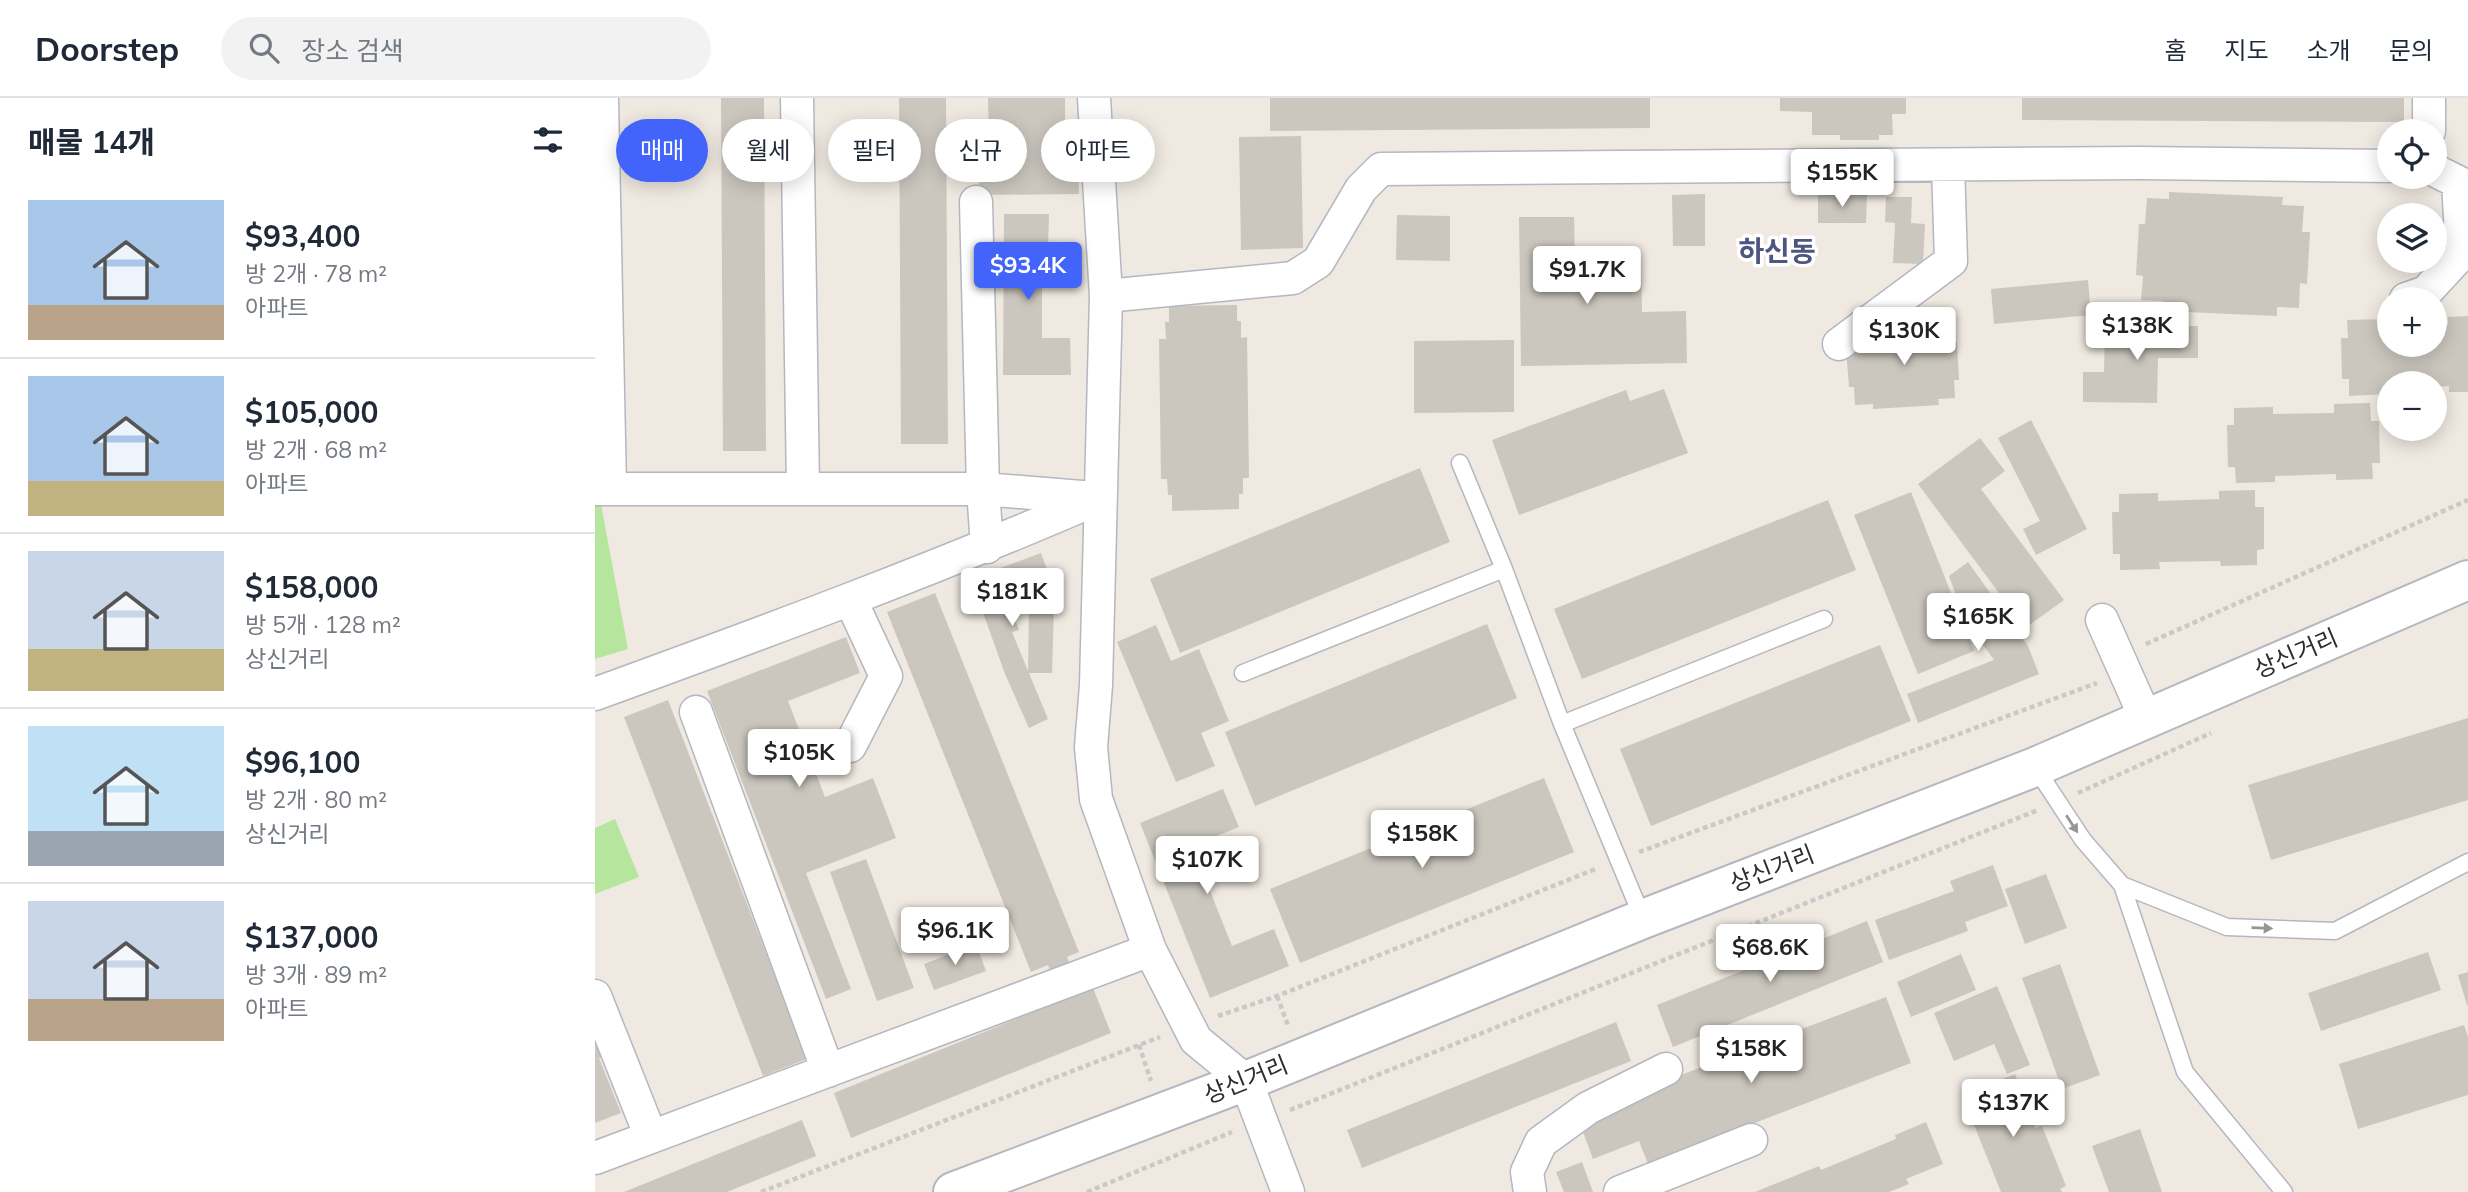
<!DOCTYPE html>
<html lang="ko">
<meta charset="utf-8">
<style>
:root{--surface:#fff;--page:#f2f2f3;--text:#1f2937;--muted:#747a83;--line:#e0e1e3;--accent:#4264fb}
body{margin:0;font-family:Mulish,"Noto Sans KR",sans-serif;background:var(--page);color:var(--text);height:100vh;display:flex;flex-direction:column;font-size:26px;white-space:nowrap}
*{box-sizing:border-box;margin:0}
p{font-size:23px;color:var(--muted)}
.icon{flex:none;width:38px;height:38px;fill:none;stroke:currentColor;stroke-width:2;stroke-linecap:round;stroke-linejoin:round}
.map{position:relative;flex:1;overflow:hidden}
.drawer{display:flex;flex-direction:column;background:var(--surface);width:595px}
.drawer>*{flex:none}
.hud{position:absolute;left:21px;top:21px;width:665px;height:63px;display:flex;gap:14px}
.buttons{position:absolute;left:1782px;top:21px;display:grid;gap:14px}
.buttons a{display:grid;place-items:center;width:70px;height:70px;border-radius:50%;background:var(--surface);box-shadow:0 4px 18px #0003;font-size:35px}
.price{position:absolute;translate:-50% -60px;padding:0 16px;border-radius:7px;background:#fff;color:#222;font-size:23px;line-height:46px;filter:drop-shadow(0 2px 4px #0008)}
.price::after{content:'';position:absolute;left:50%;top:42px;width:21px;height:16px;margin-left:-10px;background:inherit;clip-path:polygon(0 0,100% 0,50% 100%)}
.price.current{background:var(--accent);color:#fff}
ul{padding:0;list-style:none}
li{display:flex;align-items:center;gap:21px;height:175px;padding:0 28px}
li+li{border-top:2px solid var(--line)}
li span{display:grid;place-items:center;flex:none;width:196px;height:140px;border-radius:0px;color:#555}
li>.icon{margin-inline-start:auto}
span .icon{width:84px;height:84px;fill:#fffc;stroke-width:1}
li b{font-size:30px}
h2{display:flex;justify-content:space-between;align-items:center;height:84px;padding:0 28px;font-size:30px}
.tag{padding:0 24px;border-radius:32px;background:var(--surface);box-shadow:0 4px 18px #0003;font-size:24px;line-height:63px}
.tag.current{background:var(--accent);color:#fff}
header{display:flex;align-items:center;gap:42px;box-sizing:border-box;height:98px;padding:0 35px;background:var(--surface);border-bottom:2px solid var(--line)}
header strong{font-size:33px}
nav{display:flex;gap:38px;margin-inline-start:auto;font-size:24px}
.search{width:490px;height:63px;background:var(--page);display:flex;align-items:center;gap:18px;box-sizing:border-box;padding:0 24px;border-radius:38px;color:var(--muted);font-size:26px}
main{display:flex;flex:1;min-height:0}
.map>svg:first-child{display:block}
.green{fill:#b6e59e}
.building{fill:#cbc7bf}
.lines{fill:none;stroke-linecap:round;stroke-linejoin:round}
.service-casing{stroke:#b4b7c1;stroke-width:19}
.minor-casing{stroke:#b4b7c1;stroke-width:35}
.secondary-casing{stroke:#b4b7c1;stroke-width:42}
.path{stroke:#c9c9c9;stroke-width:4.5;stroke-dasharray:5 3.5;stroke-linecap:butt}
.service{stroke:#fff;stroke-width:16}
.minor{stroke:#fff;stroke-width:32}
.secondary{stroke:#fff;stroke-width:38}
.oneway{fill:#969696}
.labels{text-anchor:middle;stroke-width:7;stroke-linejoin:round;paint-order:stroke}
.street-label{font-size:24px;fill:#2e2e2e;stroke:#fff}
.quarter-label{font-size:28px;font-weight:bold;fill:#4d5680;stroke:#fff}
</style>
<header>
<strong>Doorstep</strong>
<div class="search"><svg class="icon" aria-label="search" viewBox="0 0 24 24"><circle cx="10" cy="10" r="6"/><path d="M15 15l6 6"/></svg>장소 검색</div>
<nav><a>홈</a><a>지도</a><a>소개</a><a>문의</a></nav>
</header>
<main>
<section class="drawer">
<h2>매물 14개<svg class="icon" aria-label="filters" viewBox="0 0 24 24"><path d="M4 7h16M4 17h16"/><circle cx="9" cy="7" r="2"/><circle cx="15" cy="17" r="2"/></svg></h2>
<ul>
<li><span style="background:linear-gradient(#a9c7e8 75%,#b9a48a 0)"><svg class="icon" aria-label="home" viewBox="0 0 24 24"><path d="M3 11l9-7 9 7M6 9v11h12V9"/></svg></span><div><b>$93,400</b><p>방 2개 · 78 m²</p><p>아파트</p></div></li>
<li><span style="background:linear-gradient(#a9c7e8 75%,#c2b280 0)"><svg class="icon" aria-label="home" viewBox="0 0 24 24"><path d="M3 11l9-7 9 7M6 9v11h12V9"/></svg></span><div><b>$105,000</b><p>방 2개 · 68 m²</p><p>아파트</p></div></li>
<li><span style="background:linear-gradient(#c9d6e8 70%,#c2b280 0)"><svg class="icon" aria-label="home" viewBox="0 0 24 24"><path d="M3 11l9-7 9 7M6 9v11h12V9"/></svg></span><div><b>$158,000</b><p>방 5개 · 128 m²</p><p>상신거리</p></div></li>
<li><span style="background:linear-gradient(#bfe0f5 75%,#9aa5b1 0)"><svg class="icon" aria-label="home" viewBox="0 0 24 24"><path d="M3 11l9-7 9 7M6 9v11h12V9"/></svg></span><div><b>$96,100</b><p>방 2개 · 80 m²</p><p>상신거리</p></div></li>
<li><span style="background:linear-gradient(#c9d6e8 70%,#b9a48a 0)"><svg class="icon" aria-label="home" viewBox="0 0 24 24"><path d="M3 11l9-7 9 7M6 9v11h12V9"/></svg></span><div><b>$137,000</b><p>방 3개 · 89 m²</p><p>아파트</p></div></li>
</ul>
</section>
<div class="map">
<svg width="1873" height="1094" viewBox="0 0 1873 1094">
<rect width="100%" height="100%" fill="#efe9e1"/>
<path class="green" d="M0,401H5L33,551L0,561Z
M20,721L44,779L0,796V730Z"/>
<path class="building" d="M126,0H169L171,353H128Z
M304,0H351L353,346H306Z
M393,0H470V34H464V46H477V63H483L484,96L384,97V64H389V47H394Z
M675,0H1055V30L675,33Z
M1185,0H1311V16H1297L1298,37H1284V42H1245V37H1217V14L1185,13Z
M1427,0H1809V24L1427,22Z
M706,38L708,150L646,152L644,39Z
M1574,94L1688,99L1687,107L1709,108L1707,134H1715L1712,186L1705,185L1704,210L1682,209V218L1568,213V203L1546,202L1548,178L1541,177L1544,126H1550L1552,100L1574,101Z
M1110,96V148H1078L1077,97Z
M1223,97H1272L1271,125H1223Z
M1291,99H1317L1316,125L1330,126L1328,166L1298,165L1300,125L1290,124Z
M409,116H454L453,153H447V240H475L476,277H408Z
M802,117L855,118V163L801,162Z
M924,119H979L980,162L1046,161L1047,214L1091,213L1092,265L926,268Z
M1493,182L1496,217L1399,226L1396,191Z
M642,207V223H646V240L652,239L654,380H648V396H644V411L577,413V397H573L572,381H566L564,241H571L570,224H574V208Z
M1873,218V294H1854V288L1839,289V285H1794L1793,296L1754,298V281H1747L1746,240H1753L1752,222L1791,221L1794,247H1839V228L1853,227V219Z
M1334,222L1335,232L1356,231L1357,244H1362L1364,282H1359L1360,300L1343,301L1344,307L1278,311V306L1260,307L1259,289H1254L1251,251L1299,224L1300,228L1310,227V223Z
M1510,228H1603V260H1563L1562,305L1488,304V274H1509Z
M919,242V314L819,315V243Z
M1069,291L1093,355L924,417L897,342L1031,292L1035,303Z
M1775,305L1776,323H1784L1785,365H1777L1778,381L1741,382V376L1680,378V384L1641,385L1640,369H1633L1632,327H1639V310L1678,309V316L1739,315V306Z
M1436,322L1492,431L1441,457L1428,431L1445,423L1403,340Z
M1385,340L1410,373L1386,391L1469,502L1430,530L1323,386Z
M825,370L855,444L585,555L555,481Z
M1660,392V409H1669V451L1662,452V467L1626,468L1625,463L1564,464L1565,471L1525,472V456H1518L1517,414H1524V396L1563,395V403L1624,401V393Z
M1316,394L1379,553L1323,576L1259,417Z
M1233,402L1261,472L987,581L959,511Z
M446,455L455,479L410,496L424,532L417,534L453,621L434,630L410,576L376,481Z
M1373,464L1433,548L1444,576L1323,625L1312,596L1399,562L1370,522L1354,478Z
M340,495L484,854L472,859L486,895L498,890L516,935L256,1040L239,995L468,902L453,867L436,874L292,514Z
M434,508L459,509L457,575H433Z
M892,526L922,600L660,708L630,634Z
M561,527L576,563L604,551L634,623L606,635L620,668L581,684L522,544Z
M251,539L265,575L193,603L230,699L278,680L301,740L211,775L256,891L231,901L112,593Z
M1285,547L1316,623L1056,728L1025,651Z
M73,602L212,961L168,978L29,619Z
M1873,620V702L1676,762L1653,687Z
M949,680L979,754L705,865L675,791Z
M628,691L644,729L597,748L637,848L679,831L694,868L615,900L545,725Z
M271,761L319,890L282,903L235,774Z
M1398,767L1413,808L1370,824L1373,833L1294,862L1280,822L1359,793L1355,783Z
M1451,776L1472,830L1430,846L1410,791Z
M1272,823L1288,864L1078,949L1062,907Z
M381,846L391,873L339,892L329,866Z
M1833,854L1846,892L1726,933L1713,895Z
M1366,856L1381,892L1316,919L1302,884Z
M1465,866L1505,977L1467,991L1427,880Z
M1873,874V907H1872L1863,877Z
M1402,888L1435,967L1412,976L1399,946L1359,963L1339,915Z
M1291,899L1316,965L1053,1066L1044,1043L998,1061L984,1023L1028,999Z
M1021,924L1036,963L767,1070L752,1032Z
M1869,927L1873,939V997L1763,1031L1744,966Z
M0,939L8,959L4,960L26,1015L0,1025Z
M1420,976L1440,1030L1447,1028L1471,1088L1465,1091L1467,1094H1406L1367,997Z
M207,1022L221,1058L132,1094H29Z
M1331,1024L1348,1066L1311,1081L1314,1086L1294,1094H1160L1224,1068L1226,1072L1301,1041L1300,1037Z
M1545,1031L1567,1094H1514L1497,1048Z
M987,1064L998,1094H969L961,1074Z"/>
<g class="lines">
<g class="service-casing">
<path id="service" d="M865,365L909,471L967,626L1048,821
M648,575L909,471
M967,626L1229,521
M1440,669L1488,742L1527,787L1632,829L1740,833L1873,764
M1527,787L1590,974L1689,1094"/>
</g>
<g class="minor-casing">
<path id="minor" d="M202,0L208,390
M499,0L511,198L501,587L496,649L501,701L555,852L601,942L651,983L693,1094
M7,2L15,391
M1834,33V0
M381,104L388,391L392,449
M511,198L698,180L723,164L766,91L786,71L1545,65L1794,68
M1811,201L1831,194L1867,155L1863,84L1839,72
M1244,246L1356,163L1353,67
M0,391H388L499,400
M1507,522L1551,621
M0,596C170,534 338,472 504,400
M101,614L233,973
M255,648L291,578L256,503
M0,898L56,1039
M0,1060L555,852
M935,1094L932,1074L946,1044L993,1010L1071,971
M1025,1094L1156,1042"/>
</g>
<g class="secondary-casing">
<path id="secondary" d="M358,1094L651,983L1048,821L1440,669L1873,482"/>
</g>
<path class="path" d="M1551,546L1873,402
M1483,695L1616,635
M1044,754L1502,585
M682,898L694,930
M623,918L682,898L1003,770
M544,947L556,983
M695,1012L1443,712
M166,1094L565,939
M492,1094L637,1034"/>
<use href="#service" class="service"/>
<use href="#minor" class="minor"/>
<use href="#secondary" class="secondary"/>
</g>
<defs><path id="oneway-solid" d="M-6-.8H1V-3.2L6.5 0L1 3.2V.8H-6Z" transform="scale(1.75)"/></defs>
<g class="oneway">
<use href="#oneway-solid" transform="translate(1477 726) rotate(57)"/>
<use href="#oneway-solid" transform="translate(1667 830) rotate(2)"/>
</g>
<g class="labels">
<g class="street-label">
<text transform="translate(1701 556) rotate(-23)" y="8">상신거리</text>
<text transform="translate(1177 771) rotate(-21)" y="8">상신거리</text>
<text transform="translate(651 982) rotate(-22)" y="8">상신거리</text>
</g>
<g class="quarter-label">
<text x="1182" y="163">하신동</text>
</g>
</g>
</svg>
<div class="buttons">
<a><svg class="icon" aria-label="locate" viewBox="0 0 24 24"><circle cx="12" cy="12" r="6"/><path d="M12 2v4M12 18v4M2 12h4M18 12h4"/></svg></a>
<a><svg class="icon" aria-label="layers" viewBox="0 0 24 24"><path d="M12 4l9 5-9 5-9-5zM3 14l9 5 9-5"/></svg></a>
<a>+</a>
<a>−</a>
</div>
<b class="price" style="left:1247px;top:111px">$155K</b>
<b class="price current" style="left:433px;top:204px">$93.4K</b>
<b class="price" style="left:992px;top:208px">$91.7K</b>
<b class="price" style="left:1542px;top:264px">$138K</b>
<b class="price" style="left:1309px;top:269px">$130K</b>
<b class="price" style="left:417px;top:530px">$181K</b>
<b class="price" style="left:1383px;top:555px">$165K</b>
<b class="price" style="left:204px;top:691px">$105K</b>
<b class="price" style="left:827px;top:772px">$158K</b>
<b class="price" style="left:612px;top:798px">$107K</b>
<b class="price" style="left:360px;top:869px">$96.1K</b>
<b class="price" style="left:1175px;top:886px">$68.6K</b>
<b class="price" style="left:1156px;top:987px">$158K</b>
<b class="price" style="left:1418px;top:1041px">$137K</b>
<div class="hud">
<a class="tag current">매매</a>
<a class="tag">월세</a>
<a class="tag">필터</a>
<a class="tag">신규</a>
<a class="tag">아파트</a>
</div>
</div>
</main>
